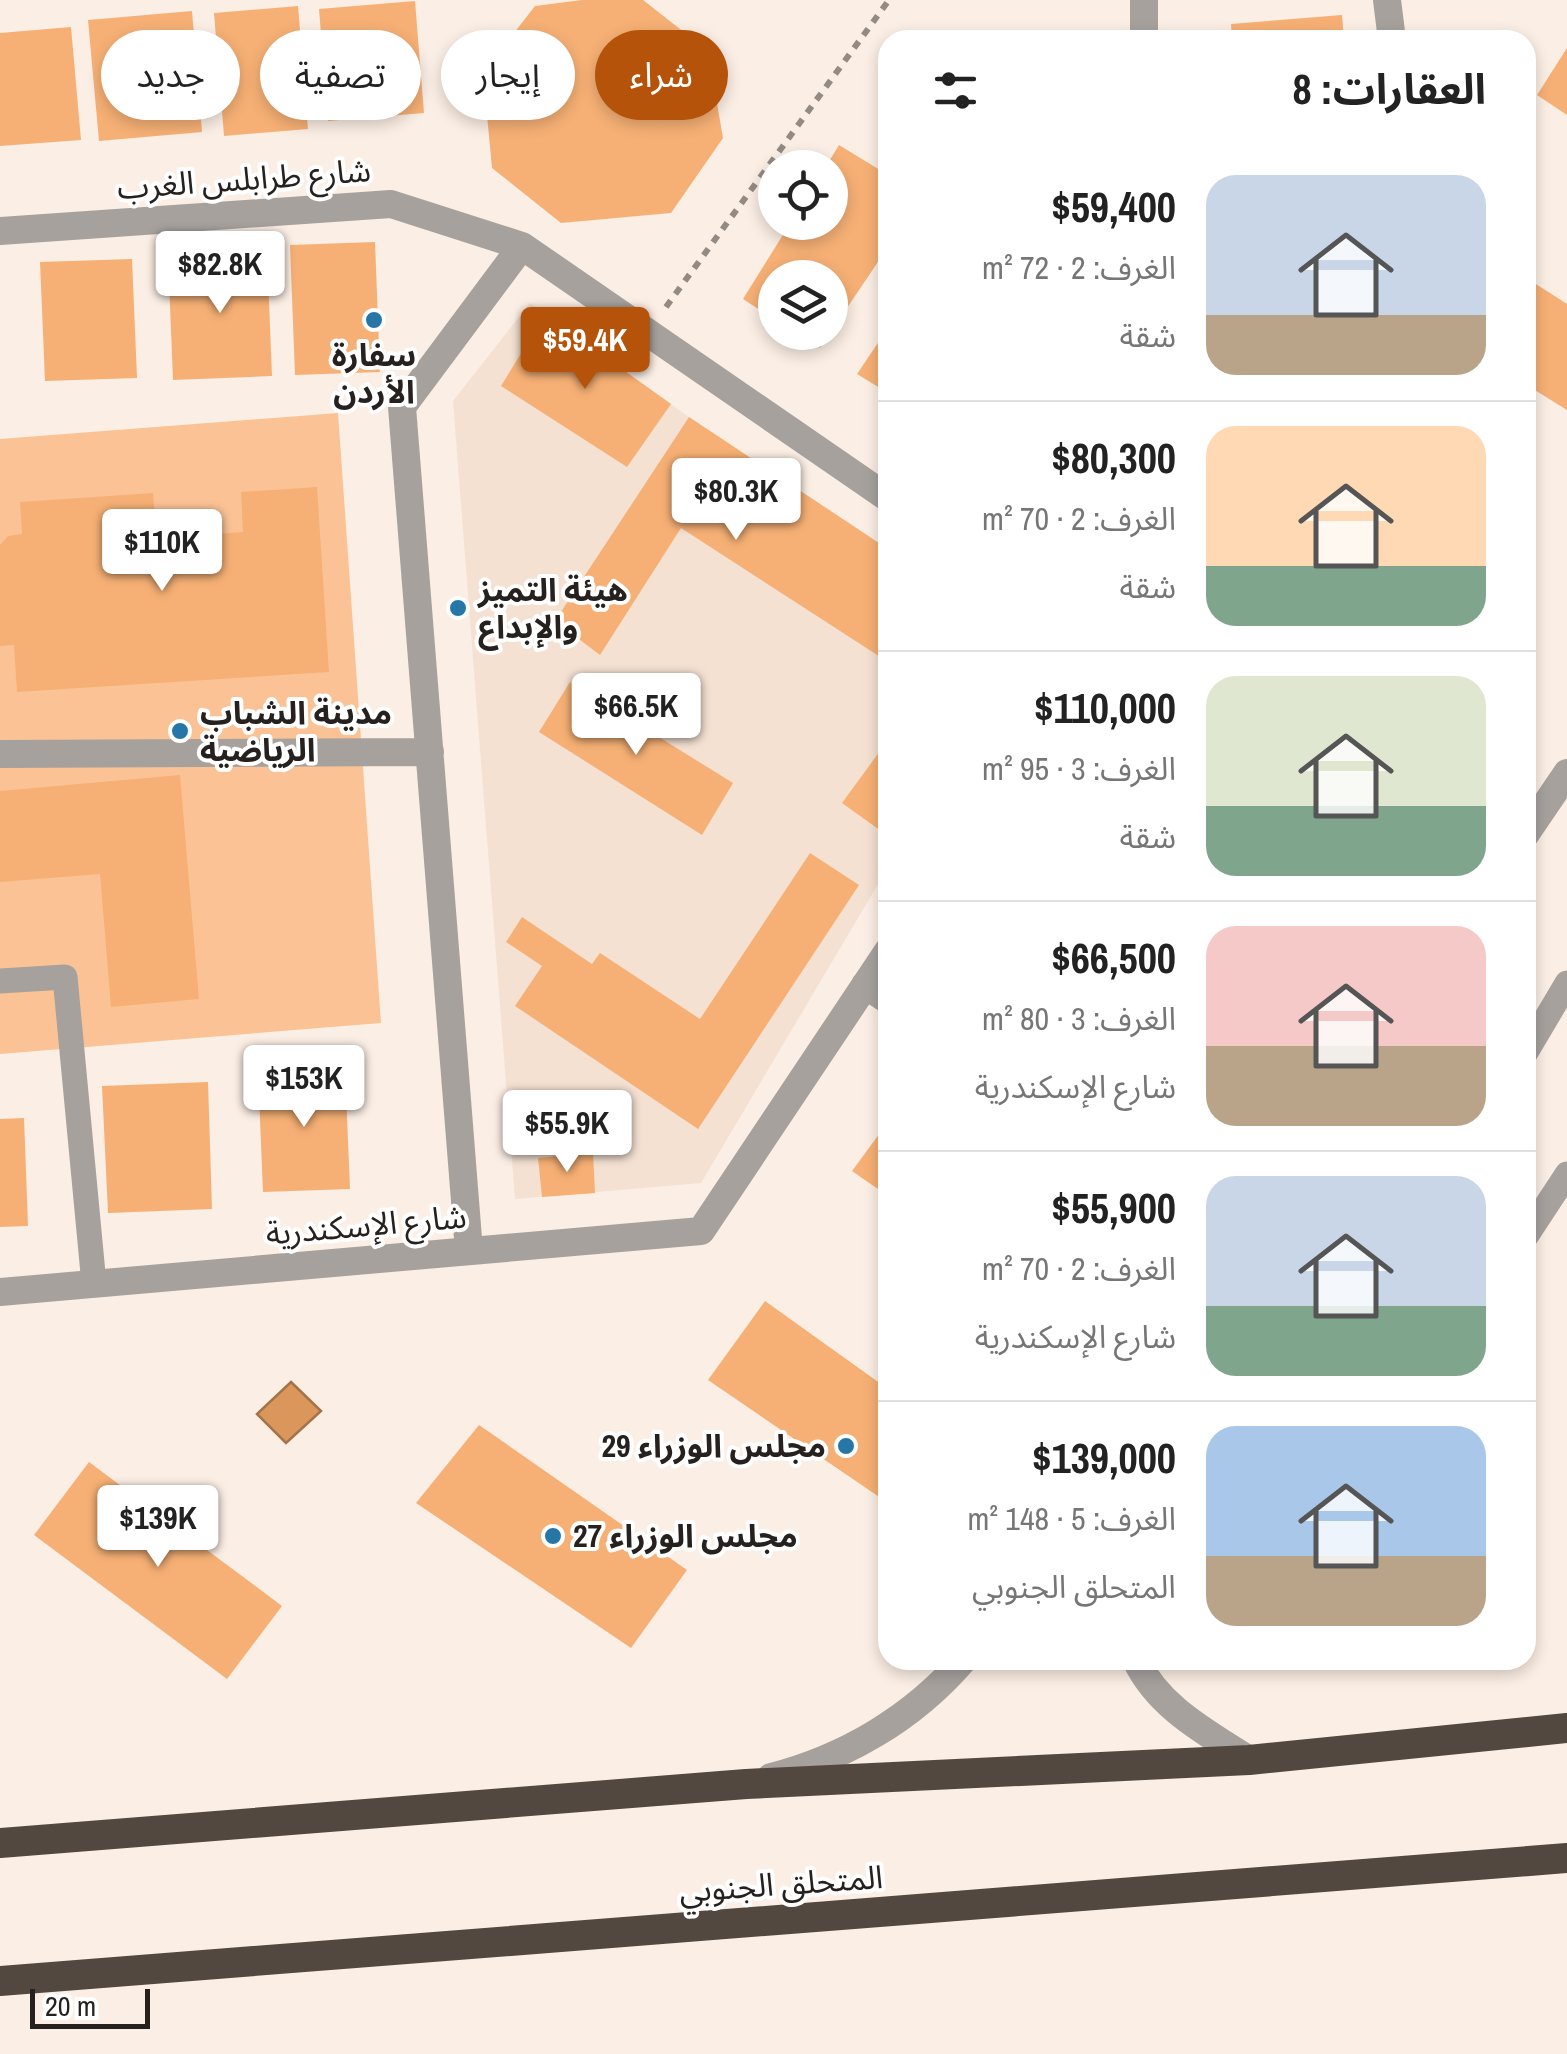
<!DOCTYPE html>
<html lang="ar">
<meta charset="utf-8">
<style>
:root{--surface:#fff;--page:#f6f6f6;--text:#222;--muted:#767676;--line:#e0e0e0;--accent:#b45309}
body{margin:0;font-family:"Archivo Narrow","Noto Sans Arabic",sans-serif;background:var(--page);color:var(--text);direction:rtl;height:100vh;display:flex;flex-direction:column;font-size:38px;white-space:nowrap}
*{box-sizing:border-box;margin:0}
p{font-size:32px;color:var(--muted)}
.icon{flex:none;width:55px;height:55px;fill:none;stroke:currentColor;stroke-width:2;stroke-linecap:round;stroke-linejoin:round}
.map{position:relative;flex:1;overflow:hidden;direction:ltr}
.sheet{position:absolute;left:878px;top:30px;width:658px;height:1640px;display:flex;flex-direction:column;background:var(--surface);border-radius:30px;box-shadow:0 5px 15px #0003;direction:rtl}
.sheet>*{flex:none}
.banner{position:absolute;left:30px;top:30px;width:698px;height:90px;direction:rtl;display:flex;gap:20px}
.tools{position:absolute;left:758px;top:150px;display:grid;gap:20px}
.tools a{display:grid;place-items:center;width:90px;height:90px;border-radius:50%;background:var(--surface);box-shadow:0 5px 15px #0003;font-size:50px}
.scale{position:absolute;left:30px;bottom:25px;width:120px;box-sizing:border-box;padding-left:10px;border:5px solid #26211e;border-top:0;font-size:28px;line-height:35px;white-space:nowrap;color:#26211e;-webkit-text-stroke:8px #fefefe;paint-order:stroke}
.price{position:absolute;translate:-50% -85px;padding:0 22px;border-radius:10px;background:#fff;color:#222;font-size:32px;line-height:65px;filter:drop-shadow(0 2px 5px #0008)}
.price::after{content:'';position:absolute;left:50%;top:60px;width:30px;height:22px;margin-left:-15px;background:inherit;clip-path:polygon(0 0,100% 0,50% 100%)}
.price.selected{background:var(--accent);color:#fff}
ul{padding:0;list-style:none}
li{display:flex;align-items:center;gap:30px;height:250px;padding:0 50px}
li+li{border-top:2px solid var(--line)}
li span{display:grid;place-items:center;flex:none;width:280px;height:200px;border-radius:30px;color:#555}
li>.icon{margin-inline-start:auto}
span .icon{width:120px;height:120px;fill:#fffc;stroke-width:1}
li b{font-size:42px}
h2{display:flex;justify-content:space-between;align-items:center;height:120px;padding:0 50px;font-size:42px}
.chip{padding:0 35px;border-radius:45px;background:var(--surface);box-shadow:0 5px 15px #0003;font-size:35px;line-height:90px}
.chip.selected{background:var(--accent);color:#fff}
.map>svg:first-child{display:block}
.built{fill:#f4e1d2}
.green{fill:#fbc395}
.water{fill:#db965b;stroke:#a57349;stroke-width:2.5}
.building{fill:#f6b075}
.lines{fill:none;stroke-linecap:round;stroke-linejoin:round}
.path{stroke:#938a83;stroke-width:6;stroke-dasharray:8 8;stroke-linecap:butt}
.service{stroke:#a6a19d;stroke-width:25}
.minor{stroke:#a6a19d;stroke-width:28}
.motorway{stroke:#534840;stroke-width:30}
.poi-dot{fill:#2677a8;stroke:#fefefe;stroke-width:4}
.labels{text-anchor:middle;stroke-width:8;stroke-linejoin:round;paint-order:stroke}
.street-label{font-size:32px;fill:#26211e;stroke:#fefefe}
.poi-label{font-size:32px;font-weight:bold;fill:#26211e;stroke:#fefefe;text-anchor:start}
</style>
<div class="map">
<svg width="1567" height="2054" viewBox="0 0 1567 2054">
<rect width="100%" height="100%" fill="#fbeee4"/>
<path class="built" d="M530,303L689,417L887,549V869L701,1183L515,1199L453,401Z"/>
<path class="green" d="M338,413L381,1023L0,1054V439Z"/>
<path class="water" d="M291,1382L321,1411L286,1443L257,1414Z"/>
<path class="building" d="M582,0H643L708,51L723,138L671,213L561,223L492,168L483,73L535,6Z
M415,1L424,113L328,121L319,9Z
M298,6L308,129L224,136L214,13Z
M192,11L202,132L99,141L88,20Z
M1342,15L1344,40H1232L1231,24Z
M71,27L81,140L0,146V33Z
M1567,48V115L1537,95Z
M839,145L888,175V247L820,348L795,332H830V278H775V320L743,299L791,222H830V168H825Z
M375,242L380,372L295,375L290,245Z
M267,252L272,376L173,380L168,256Z
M132,259L137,378L45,381L40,262Z
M1525,277L1567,304V410L1525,384Z
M545,314L671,404L627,467L501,386Z
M888,328V393L857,374Z
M689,417L888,549V662L681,528L600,655L555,621Z
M317,487L329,672L17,692L14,645L0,646V545L8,536L22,534L20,502L153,493L158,560L184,558L182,525L189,510H202L203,535L243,532L241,492Z
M570,682L733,783L702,835L539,732Z
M888,740V836L842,803Z
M180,775L199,999L111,1007L100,874L0,882V791Z
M810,853L859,885L698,1129L515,1006L542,966L506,942L522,917L592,964L600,953L700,1019Z
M345,1068L350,1189L263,1192L258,1072Z
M208,1082L212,1209L108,1213L102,1086Z
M24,1118L28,1226L0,1227V1119Z
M888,1122V1196L852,1171Z
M593,1153L595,1193L542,1197L538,1158Z
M765,1301L888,1389V1503L708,1380Z
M479,1425L687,1570L631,1648L416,1503Z
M89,1462L282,1606L227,1679L34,1535Z"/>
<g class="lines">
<path class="path" d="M666,307L889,0"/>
<path class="service" d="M0,981L65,977L94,1284
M1525,1054L1567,983
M1525,1238L1567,1174"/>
<path class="minor" d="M1144,0V40
M1387,0L1392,40
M0,231L391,204L522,246L888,498
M0,754L430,752
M1525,835L1567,773
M865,985L888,1000
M469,1251L402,407L522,246
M0,1292L701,1231L888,951
M1136,1660C1159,1708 1206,1732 1249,1760
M771,1777C845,1758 913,1718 963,1660"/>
<path class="motorway" d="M0,1843L746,1784L1249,1760L1567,1728
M0,1981L1567,1858"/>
</g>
<g class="poi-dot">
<circle cx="374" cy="320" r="10"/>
<circle cx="458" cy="608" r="10"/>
<circle cx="180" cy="731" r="10"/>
<circle cx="846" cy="1446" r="10"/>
<circle cx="553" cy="1536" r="10"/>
</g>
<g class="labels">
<g class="street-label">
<text transform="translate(244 179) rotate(-4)" y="11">شارع طرابلس الغرب</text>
<text transform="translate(366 1225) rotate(-5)" y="11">شارع الإسكندرية</text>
<text transform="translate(781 1884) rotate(-4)" y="11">المتحلق الجنوبي</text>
</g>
<g class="poi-label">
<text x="374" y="366" text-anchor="middle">سفارة<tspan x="374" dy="37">الأردن</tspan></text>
<text x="478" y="601">هيئة التميز<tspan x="478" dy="37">والإبداع</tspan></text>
<text x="200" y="724">مدينة الشباب<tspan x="200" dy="37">الرياضية</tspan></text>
<text x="826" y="1457" text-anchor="end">مجلس الوزراء 29</text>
<text x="573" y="1547">مجلس الوزراء 27</text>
</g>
</g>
</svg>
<div class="tools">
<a><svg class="icon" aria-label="locate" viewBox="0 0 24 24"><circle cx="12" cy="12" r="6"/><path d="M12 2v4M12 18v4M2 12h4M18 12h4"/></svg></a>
<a><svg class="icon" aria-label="layers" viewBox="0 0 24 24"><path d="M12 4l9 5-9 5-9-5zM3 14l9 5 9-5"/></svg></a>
</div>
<div class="scale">20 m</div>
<b class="price" style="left:220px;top:316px">$82.8K</b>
<b class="price selected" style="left:585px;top:392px">$59.4K</b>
<b class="price" style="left:736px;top:543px">$80.3K</b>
<b class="price" style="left:162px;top:594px">$110K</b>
<b class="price" style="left:636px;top:758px">$66.5K</b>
<b class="price" style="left:304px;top:1130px">$153K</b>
<b class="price" style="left:567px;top:1175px">$55.9K</b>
<b class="price" style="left:158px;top:1570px">$139K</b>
<div class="banner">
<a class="chip selected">شراء</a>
<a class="chip">إيجار</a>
<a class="chip">تصفية</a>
<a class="chip">جديد</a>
</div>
<section class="sheet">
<h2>العقارات: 8<svg class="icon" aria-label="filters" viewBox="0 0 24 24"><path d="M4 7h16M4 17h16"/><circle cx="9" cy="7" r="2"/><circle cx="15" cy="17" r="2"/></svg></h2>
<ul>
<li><span style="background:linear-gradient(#c9d6e8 70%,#b9a48a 0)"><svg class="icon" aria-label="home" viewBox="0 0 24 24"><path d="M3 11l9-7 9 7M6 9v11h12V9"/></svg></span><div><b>$59,400</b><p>الغرف: 2 · 72 m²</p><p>شقة</p></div></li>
<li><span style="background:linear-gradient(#ffd9b3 70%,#7fa58c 0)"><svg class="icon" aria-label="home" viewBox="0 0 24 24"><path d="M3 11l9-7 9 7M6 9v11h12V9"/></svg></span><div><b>$80,300</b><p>الغرف: 2 · 70 m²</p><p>شقة</p></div></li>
<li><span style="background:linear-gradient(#dfe7d0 65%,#7fa58c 0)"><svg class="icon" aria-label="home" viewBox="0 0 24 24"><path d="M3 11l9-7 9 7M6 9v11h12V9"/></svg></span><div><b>$110,000</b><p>الغرف: 3 · 95 m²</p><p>شقة</p></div></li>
<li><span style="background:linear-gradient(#f6c9c9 60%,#b9a48a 0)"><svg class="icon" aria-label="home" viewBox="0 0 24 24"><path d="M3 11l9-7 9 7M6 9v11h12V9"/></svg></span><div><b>$66,500</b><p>الغرف: 3 · 80 m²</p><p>شارع الإسكندرية</p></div></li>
<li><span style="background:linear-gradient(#c9d6e8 65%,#7fa58c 0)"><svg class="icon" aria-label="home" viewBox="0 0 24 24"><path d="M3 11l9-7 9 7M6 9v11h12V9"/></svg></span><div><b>$55,900</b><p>الغرف: 2 · 70 m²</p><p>شارع الإسكندرية</p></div></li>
<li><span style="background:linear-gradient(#a9c7e8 65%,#b9a48a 0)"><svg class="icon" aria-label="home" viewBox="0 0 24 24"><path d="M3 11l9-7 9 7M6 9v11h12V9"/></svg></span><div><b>$139,000</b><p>الغرف: 5 · 148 m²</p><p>المتحلق الجنوبي</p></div></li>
</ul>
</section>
</div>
